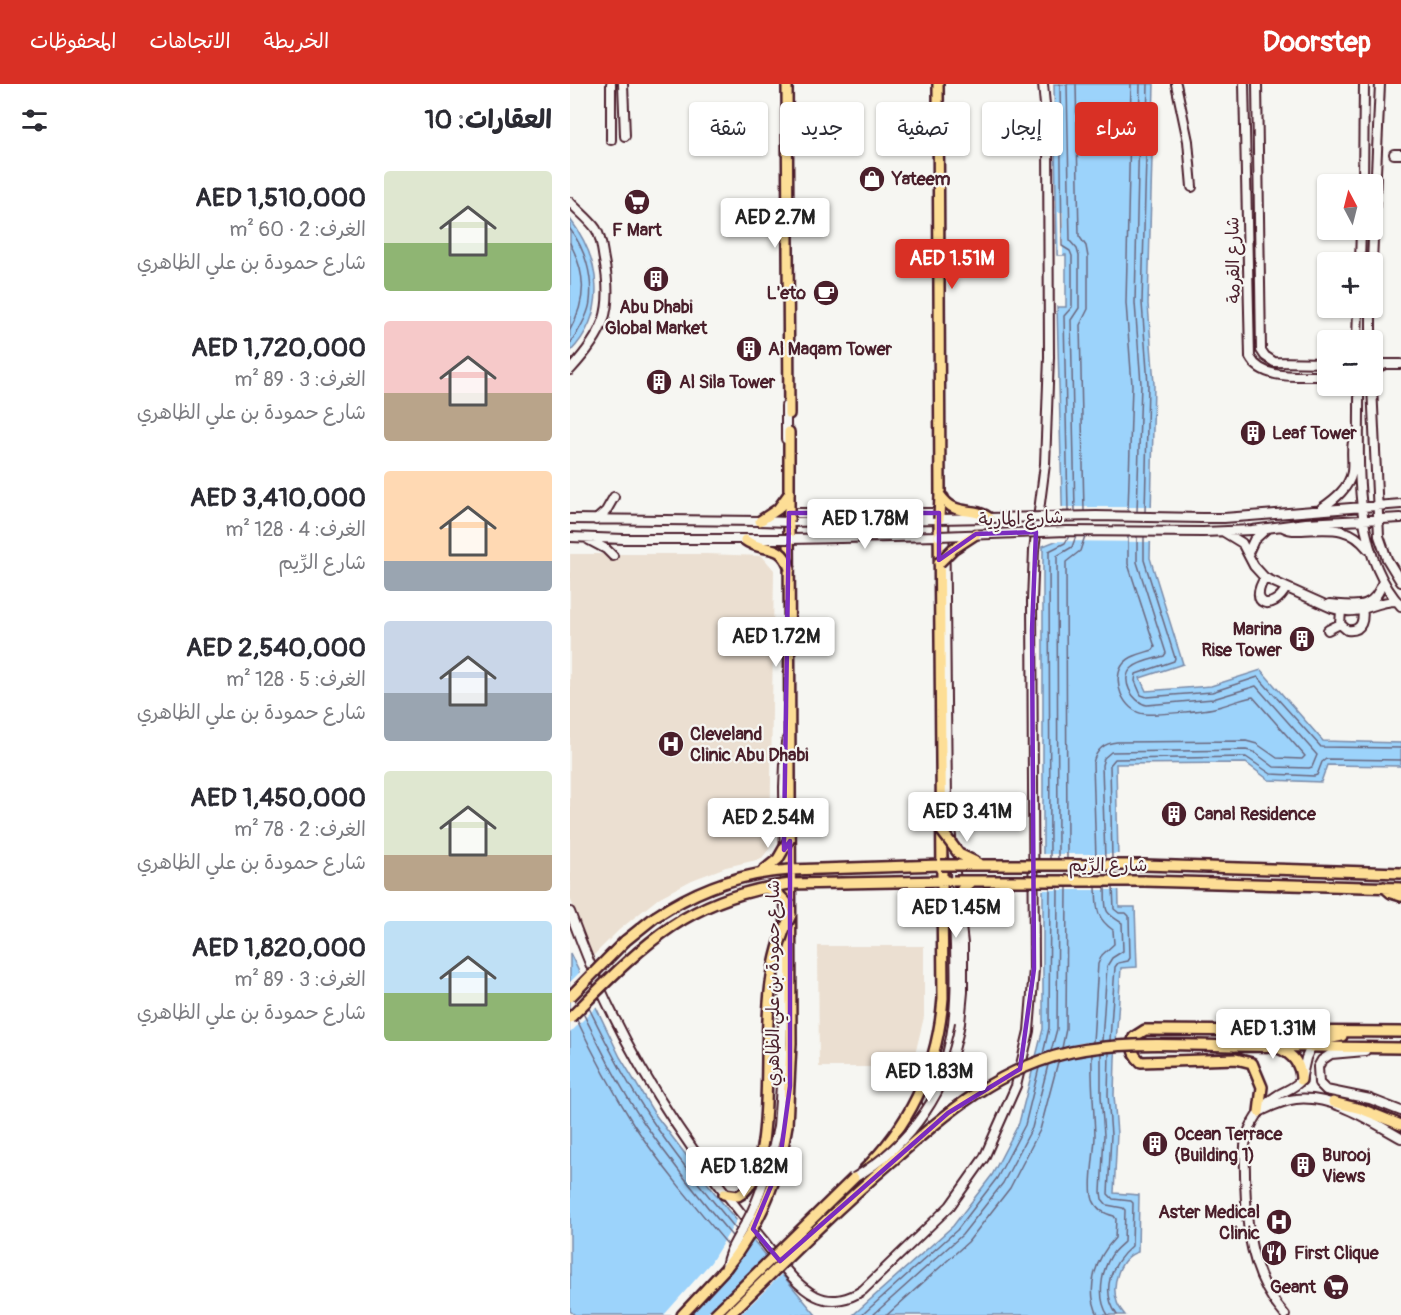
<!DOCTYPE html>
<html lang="ar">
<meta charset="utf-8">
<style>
:root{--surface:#fff;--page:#f7f7f7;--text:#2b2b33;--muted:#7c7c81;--accent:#d93025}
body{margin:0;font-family:Pangolin,"Playpen Sans Arabic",sans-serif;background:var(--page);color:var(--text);direction:rtl;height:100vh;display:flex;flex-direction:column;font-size:22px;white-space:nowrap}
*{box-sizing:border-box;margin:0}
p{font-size:20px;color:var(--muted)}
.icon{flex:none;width:33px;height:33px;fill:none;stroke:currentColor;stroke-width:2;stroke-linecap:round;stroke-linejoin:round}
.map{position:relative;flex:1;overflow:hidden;direction:ltr}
.drawer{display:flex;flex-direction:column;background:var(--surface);width:570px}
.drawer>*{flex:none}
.hud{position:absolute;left:18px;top:18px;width:570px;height:54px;direction:rtl;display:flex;gap:12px}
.needle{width:39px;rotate:353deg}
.tools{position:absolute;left:747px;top:90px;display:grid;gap:12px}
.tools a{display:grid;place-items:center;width:66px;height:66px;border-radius:6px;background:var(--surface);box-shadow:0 2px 4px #0004;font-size:30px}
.price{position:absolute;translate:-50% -51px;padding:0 14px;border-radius:6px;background:#fff;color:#222;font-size:20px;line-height:39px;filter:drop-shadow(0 2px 3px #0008)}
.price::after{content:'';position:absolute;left:50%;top:36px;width:18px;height:14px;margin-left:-9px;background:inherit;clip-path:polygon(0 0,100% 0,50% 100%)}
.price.selected{background:var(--accent);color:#fff}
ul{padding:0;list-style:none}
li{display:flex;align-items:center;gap:18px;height:150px;padding:0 18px}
li span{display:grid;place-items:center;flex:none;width:168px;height:120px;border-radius:6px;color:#555}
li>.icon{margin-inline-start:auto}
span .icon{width:72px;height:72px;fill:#fffc;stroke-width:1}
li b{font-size:26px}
h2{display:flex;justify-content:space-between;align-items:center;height:72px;padding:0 18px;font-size:26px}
.pill{padding:0 21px;border-radius:6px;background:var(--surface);box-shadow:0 2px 4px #0004;font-size:21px;line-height:54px}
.pill.selected{background:var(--accent);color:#fff}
header{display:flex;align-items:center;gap:36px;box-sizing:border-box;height:84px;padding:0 30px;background:var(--accent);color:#fff}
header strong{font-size:28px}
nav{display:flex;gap:33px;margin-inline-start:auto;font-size:21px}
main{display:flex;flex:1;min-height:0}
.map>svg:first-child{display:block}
.built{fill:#ebdfd1}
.water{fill:#9cd3fb;stroke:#7b8ba8;stroke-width:1.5}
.pier{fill:#f6f6f2}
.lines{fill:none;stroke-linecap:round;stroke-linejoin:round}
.shore{stroke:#6b677e;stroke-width:1.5}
.minor-casing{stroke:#4a1f2b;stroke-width:12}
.major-casing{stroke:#4a1f2b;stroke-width:14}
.minor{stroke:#f6f6f2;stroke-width:8}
.major{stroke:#fdde96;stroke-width:9}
.minor-bridge-casing{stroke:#4a1f2b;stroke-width:12;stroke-linecap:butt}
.major-bridge-casing{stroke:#4a1f2b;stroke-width:14;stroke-linecap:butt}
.minor-bridge{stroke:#f6f6f2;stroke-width:8}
.major-bridge{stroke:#fdde96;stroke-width:9}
.marked{fill:none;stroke:#7b2cbf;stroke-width:4.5;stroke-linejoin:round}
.labels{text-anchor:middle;stroke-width:4.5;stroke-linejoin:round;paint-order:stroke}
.poi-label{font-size:18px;font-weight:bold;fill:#4a1f2b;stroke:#f6f6f2;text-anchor:start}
.street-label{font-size:18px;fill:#4a1f2b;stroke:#f6f6f2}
</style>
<header>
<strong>Doorstep</strong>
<nav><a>الخريطة</a><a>الاتجاهات</a><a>المحفوظات</a></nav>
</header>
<main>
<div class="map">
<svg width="831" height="1231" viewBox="0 0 831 1231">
<rect width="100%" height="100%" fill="#f6f6f2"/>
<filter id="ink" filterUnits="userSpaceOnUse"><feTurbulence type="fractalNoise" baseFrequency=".0167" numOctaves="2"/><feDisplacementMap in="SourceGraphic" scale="12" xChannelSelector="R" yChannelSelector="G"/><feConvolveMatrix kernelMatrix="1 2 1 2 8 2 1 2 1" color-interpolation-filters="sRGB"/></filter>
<g filter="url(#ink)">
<path class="built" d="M0,470H137L192,472L204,486L200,764L191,775L156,783L122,796L90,813L49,846L23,872L0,814Z
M248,862H354V933L342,983H249Z"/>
<path class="water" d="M484,0H584L578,220L584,300L580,474L613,580L570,594L576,607L641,602L691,586L753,657L831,659V682L757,681L751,698L699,696L676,679L546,680L549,823H565L567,883L551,884L545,975L544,1011L547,1050L544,1109L569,1111L568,1168C549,1173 541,1201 547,1218C548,1223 552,1227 555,1231H283L383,1142L422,1091L449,1039L473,945V462L493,454L487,223H496V171H487Z
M0,135C31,176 38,229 0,268Z
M0,869L50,973L84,1029L157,1125L246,1231H5L0,1227Z"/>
<path class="pier" d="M488,128H493V171H489Z
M489,423H584L583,458L477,457L490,452Z
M471,770H551L552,806H471Z
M11,887L28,921L0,949V898Z
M549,955L548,967L513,971L459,987L463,973L475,969L510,959Z
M168,1134L185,1153L156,1193L119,1231H94L141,1178Z
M198,1169L214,1188L170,1231H136Z"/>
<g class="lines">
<path class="shore" d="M490,0L492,162L500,167L502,172V223L494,232L498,427
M497,0L500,157L507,165L509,172V224L501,236L505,427
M506,0L509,152L516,162L518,173V225L510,241L514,427
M0,145C15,165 23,192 20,217C19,231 8,248 0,260
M0,159C16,190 17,215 0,246
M558,427L562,301L556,219L561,0
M567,428L571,300L565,219L570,0
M575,428L578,300L572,219L578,0
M574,453V476L605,574L604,577L566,590L565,597L571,611L577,613L642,608L688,593L751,663L831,664
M480,775L479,467L495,459L499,452
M488,775L487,472L502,463L506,452
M497,775L496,478L510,467L515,452
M526,775L523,679C526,666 534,659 547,658L676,657L687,660L707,674L732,675L735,672L683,613C671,615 660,620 648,623C634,627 589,631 575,630C553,628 540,595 554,579C561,571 574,569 583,566L585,563L558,480V453
M535,775L532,681L534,674L541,668L676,666L684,668L704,683L739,684L742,683L747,671L686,602L643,615L577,621C563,619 549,595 562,584C570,577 585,575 594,572L596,569L567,478V453
M542,775L540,681L545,675L676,673L701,690L744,692L747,691L752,678L756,675L831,676
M19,924C37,961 56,998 79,1032C105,1072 136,1109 166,1145
M13,929C32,967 50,1004 74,1039C101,1078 131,1116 162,1152
M7,936C24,972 43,1007 64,1041C92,1083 125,1122 158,1161
M540,956L545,883L548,879L558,877L560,874L559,832L556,829H549L544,825L543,803
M532,957L537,882L542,874L553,867L552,839C532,827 536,827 535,803
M523,958L528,880L532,871L544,860L543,846C525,833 527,824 526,803
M492,964L496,945L497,803
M481,967L487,945L488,803
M531,969V1012L534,1051L531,1108L532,1115L537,1121L553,1124L555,1126L554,1158C550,1162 544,1166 541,1172C531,1188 527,1215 538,1231
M539,969L538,1011L541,1051L538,1110L543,1115L561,1117L563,1119L562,1162C541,1180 530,1206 547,1231
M473,970L479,944L480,803
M522,970C521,997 524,1024 525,1051C525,1068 518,1101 523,1116C527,1126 535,1130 544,1132L546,1135L545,1154C526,1174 515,1204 528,1231
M292,1231L387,1146L427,1094L455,1041L469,984
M303,1231L392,1151L433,1099L462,1044L478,981
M317,1231L398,1158L440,1104L470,1046L488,978"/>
<g class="minor-casing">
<path id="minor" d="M53,0L55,52
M606,0L618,57L622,103
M674,0L680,273C693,298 733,291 758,292
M687,0L691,266L695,272L704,278L758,279
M41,56V0
M824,70H831
M793,100L794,0
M0,118C8,127 19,135 26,145C32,155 32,166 34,176C44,227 34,249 0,286
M790,178L791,146
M802,178L810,0
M787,256L788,224
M801,256V224
M802,286L815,280H831
M789,302C790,372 780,466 831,522
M802,302L809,452L817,475L831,498
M216,322V355
M374,413L377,717L393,860V908L390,939
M752,424C765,415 779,404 782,388C784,373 778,359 789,346
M216,429H373
M632,434H654L831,420
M0,435L190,437
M26,436L36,427L44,413
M219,438L369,435
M713,443C720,447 725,446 732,446C760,445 779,441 798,465
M633,448L682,446L736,439L831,434
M654,448L672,459L684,482L695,494L762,524C790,534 801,517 827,517
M0,453L54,455
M220,455L369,452
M19,456L36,465L43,472
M678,469L684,456L696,445
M695,494C677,521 703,529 716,504
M760,520C786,522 804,527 813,497
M771,527L770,540L777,546C793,548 794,535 792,522
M758,546L770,540
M0,828C12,860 25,895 40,925C80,1008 134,1086 193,1156C208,1175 224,1201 246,1212C262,1220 280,1215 293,1206L380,1122L414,1074L446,1002L459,947L464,885L462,517L464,466L475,380L479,273L478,52L473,0
M795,967L761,970L752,976L748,983L749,999L756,1006L800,1015L831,1027
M357,1018C368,998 377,976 381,953C389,909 384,861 384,816
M691,1027C702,1022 714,1016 726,1015C763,1011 800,1037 831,1054
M208,1043L212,988L215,805L214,703L216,658
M296,1095L317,1074
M715,1231C680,1192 676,1141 675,1091C675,1070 672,1057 683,1038C689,1027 697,1017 708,1011C716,1006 725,1004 731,996L736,974L741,963"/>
</g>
<g class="major-casing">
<path id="major" d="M217,0L219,330
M368,0L370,411
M219,348V410
M574,781L831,789
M220,786L371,781
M574,797L831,804
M220,800L377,797
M814,803L821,809L831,812
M55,857L85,833
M664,962L831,964
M741,963L752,956L772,952
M708,964C723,970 731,980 731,996
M763,1018L791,1025L831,1041
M689,1028L692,1003L682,979L666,975L571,978C563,971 560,964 564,953L575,946H581L831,948
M217,1041L221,959L219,438
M293,1087C341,1040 368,981 373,914L369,435
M154,1110L168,1112C186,1103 190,1075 193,1057
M112,1231L156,1184"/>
</g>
<use href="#minor" class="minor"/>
<use href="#major" class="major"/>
<g class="minor-bridge-casing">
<path id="minor-bridge" d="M369,435L526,432L632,434
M190,437L219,438
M369,452L497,447L633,448
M54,455H220
M284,1094C342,1060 379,1005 390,939
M156,1184C158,1163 175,1144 183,1125C195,1099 202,1071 208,1043"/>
</g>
<g class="major-bridge-casing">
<path id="major-bridge" d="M219,410V438
M370,411C387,435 401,421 419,434
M369,435L370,411
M190,437L208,425L219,410
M175,456C193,470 211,456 220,485
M369,479L383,465L406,450
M371,746L389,770L408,779
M371,781H574
M192,788L208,775L220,754
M383,797H574
M196,804L208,810L220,822
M384,818L392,805L402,797
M85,833C127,805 170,789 220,786
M0,913L55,857
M0,934C70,864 116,813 220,800
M193,1057C203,983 186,900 221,831
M156,1184C190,1142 209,1095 217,1041
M144,1231L284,1094
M159,1231C212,1179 265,1126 321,1078C377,1029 426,985 501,968C554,957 610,961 664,962"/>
</g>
<use href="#minor-bridge" class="minor-bridge"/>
<use href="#major-bridge" class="major-bridge"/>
</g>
</g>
<path class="marked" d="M219,429H369V476L406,450L466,448L462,546L464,885L450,985L378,1029L210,1177L183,1145L209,1083L220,1002V757L214,766V753Z"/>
<defs>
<g id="shop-disc" transform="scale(1.35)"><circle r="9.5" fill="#4a1f2b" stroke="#f6f6f2"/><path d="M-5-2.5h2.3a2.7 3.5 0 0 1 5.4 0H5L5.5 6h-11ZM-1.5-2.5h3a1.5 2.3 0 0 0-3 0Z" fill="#fff"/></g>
<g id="supermarket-disc" transform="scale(1.35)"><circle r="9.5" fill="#4a1f2b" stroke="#f6f6f2"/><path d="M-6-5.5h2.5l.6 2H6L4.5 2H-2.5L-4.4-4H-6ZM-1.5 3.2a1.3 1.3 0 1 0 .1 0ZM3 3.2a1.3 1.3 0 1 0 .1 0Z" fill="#fff"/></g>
<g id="building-disc" transform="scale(1.35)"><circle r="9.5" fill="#4a1f2b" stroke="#f6f6f2"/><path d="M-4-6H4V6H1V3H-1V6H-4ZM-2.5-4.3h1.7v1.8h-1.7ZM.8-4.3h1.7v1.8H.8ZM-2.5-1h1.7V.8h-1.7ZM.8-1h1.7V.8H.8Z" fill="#fff"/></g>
<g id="cafe-disc" transform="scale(1.35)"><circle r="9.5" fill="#4a1f2b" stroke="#f6f6f2"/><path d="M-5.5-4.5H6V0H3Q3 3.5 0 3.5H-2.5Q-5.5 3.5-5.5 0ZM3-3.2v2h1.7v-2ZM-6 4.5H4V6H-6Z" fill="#fff"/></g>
<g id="hospital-disc" transform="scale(1.35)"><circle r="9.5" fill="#4a1f2b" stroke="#f6f6f2"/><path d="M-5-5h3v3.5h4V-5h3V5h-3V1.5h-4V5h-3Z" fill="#fff"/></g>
<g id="restaurant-disc" transform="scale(1.35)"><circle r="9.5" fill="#4a1f2b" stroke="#f6f6f2"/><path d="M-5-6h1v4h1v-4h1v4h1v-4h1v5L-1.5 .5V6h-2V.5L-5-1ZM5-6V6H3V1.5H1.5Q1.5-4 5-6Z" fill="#fff"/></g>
</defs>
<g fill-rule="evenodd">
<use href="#shop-disc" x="302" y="95"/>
<use href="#supermarket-disc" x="67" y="118"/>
<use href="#building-disc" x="86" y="195"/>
<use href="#cafe-disc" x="256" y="209"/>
<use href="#building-disc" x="179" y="265"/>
<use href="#building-disc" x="89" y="298"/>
<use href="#building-disc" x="683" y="349"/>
<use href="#building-disc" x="732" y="555"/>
<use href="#hospital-disc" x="101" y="660"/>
<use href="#building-disc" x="604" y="730"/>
<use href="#building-disc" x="585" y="1060"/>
<use href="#building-disc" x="733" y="1081"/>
<use href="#hospital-disc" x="709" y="1138"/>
<use href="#restaurant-disc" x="704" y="1169"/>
<use href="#supermarket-disc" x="766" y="1203"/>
</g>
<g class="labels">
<g class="poi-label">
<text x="322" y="101">Yateem</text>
<text x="67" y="152" text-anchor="middle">F Mart</text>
<text x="236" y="215" text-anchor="end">L'eto</text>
<text x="86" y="229" text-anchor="middle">Abu Dhabi<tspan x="86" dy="21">Global Market</tspan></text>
<text x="198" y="271">Al Maqam Tower</text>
<text x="109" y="304">Al Sila Tower</text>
<text x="702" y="355">Leaf Tower</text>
<text x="712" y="551" text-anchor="end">Marina<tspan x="712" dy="21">Rise Tower</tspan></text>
<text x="120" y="656">Cleveland<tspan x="120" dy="21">Clinic Abu Dhabi</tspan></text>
<text x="624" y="736">Canal Residence</text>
<text x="604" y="1056">Ocean Terrace<tspan x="604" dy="21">(Building 1)</tspan></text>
<text x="752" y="1077">Burooj<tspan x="752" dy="21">Views</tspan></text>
<text x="690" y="1134" text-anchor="end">Aster Medical<tspan x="690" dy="21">Clinic</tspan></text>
<text x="724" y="1175">First Clique</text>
<text x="746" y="1209" text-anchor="end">Geant</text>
</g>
<g class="street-label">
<text transform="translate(663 176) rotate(-91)" y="6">شارع القرمة</text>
<text transform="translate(451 434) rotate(-2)" y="6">شارع المارِية</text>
<text x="538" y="787">شارع الرِّيم</text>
<text transform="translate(203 899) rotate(-90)" y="6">شارع حمودة بن علي الظاهري</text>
</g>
</g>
</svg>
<div class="tools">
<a><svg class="needle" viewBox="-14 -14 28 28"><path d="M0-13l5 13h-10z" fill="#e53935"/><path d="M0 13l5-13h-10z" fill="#7c7c81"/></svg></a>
<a>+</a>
<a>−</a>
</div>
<b class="price" style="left:205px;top:165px">AED 2.7M</b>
<b class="price selected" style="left:382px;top:206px">AED 1.51M</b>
<b class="price" style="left:295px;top:466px">AED 1.78M</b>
<b class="price" style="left:206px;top:584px">AED 1.72M</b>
<b class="price" style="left:397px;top:759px">AED 3.41M</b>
<b class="price" style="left:198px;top:765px">AED 2.54M</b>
<b class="price" style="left:386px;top:855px">AED 1.45M</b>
<b class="price" style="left:703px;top:976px">AED 1.31M</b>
<b class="price" style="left:359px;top:1019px">AED 1.83M</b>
<b class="price" style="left:174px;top:1114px">AED 1.82M</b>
<div class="hud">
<a class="pill selected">شراء</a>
<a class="pill">إيجار</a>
<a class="pill">تصفية</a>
<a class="pill">جديد</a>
<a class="pill">شقة</a>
</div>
</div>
<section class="drawer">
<h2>العقارات: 10<svg class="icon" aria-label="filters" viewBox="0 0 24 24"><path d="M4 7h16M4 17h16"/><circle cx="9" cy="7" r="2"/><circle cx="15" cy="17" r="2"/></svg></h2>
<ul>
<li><span style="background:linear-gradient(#dfe7d0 60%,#8fb573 0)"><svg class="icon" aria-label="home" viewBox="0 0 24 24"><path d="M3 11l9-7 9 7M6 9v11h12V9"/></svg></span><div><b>AED 1,510,000</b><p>الغرف: 2 · 60 m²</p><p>شارع حمودة بن علي الظاهري</p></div></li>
<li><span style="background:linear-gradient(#f6c9c9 60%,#b9a48a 0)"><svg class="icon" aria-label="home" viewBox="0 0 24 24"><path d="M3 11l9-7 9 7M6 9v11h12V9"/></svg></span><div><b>AED 1,720,000</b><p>الغرف: 3 · 89 m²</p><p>شارع حمودة بن علي الظاهري</p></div></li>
<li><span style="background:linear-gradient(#ffd9b3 75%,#9aa5b1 0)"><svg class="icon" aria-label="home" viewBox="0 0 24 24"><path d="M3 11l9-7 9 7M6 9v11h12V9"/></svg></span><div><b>AED 3,410,000</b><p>الغرف: 4 · 128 m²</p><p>شارع الرِّيم</p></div></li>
<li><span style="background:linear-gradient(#c9d6e8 60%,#9aa5b1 0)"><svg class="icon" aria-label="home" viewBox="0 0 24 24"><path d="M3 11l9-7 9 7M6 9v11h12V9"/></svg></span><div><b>AED 2,540,000</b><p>الغرف: 5 · 128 m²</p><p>شارع حمودة بن علي الظاهري</p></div></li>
<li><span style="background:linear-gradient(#dfe7d0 70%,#b9a48a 0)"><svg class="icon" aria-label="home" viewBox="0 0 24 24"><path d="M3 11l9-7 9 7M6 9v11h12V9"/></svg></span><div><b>AED 1,450,000</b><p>الغرف: 2 · 78 m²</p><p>شارع حمودة بن علي الظاهري</p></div></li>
<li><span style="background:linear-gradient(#bfe0f5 60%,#8fb573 0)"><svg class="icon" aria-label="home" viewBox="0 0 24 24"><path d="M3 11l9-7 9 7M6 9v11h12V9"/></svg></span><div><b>AED 1,820,000</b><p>الغرف: 3 · 89 m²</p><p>شارع حمودة بن علي الظاهري</p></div></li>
</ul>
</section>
</main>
